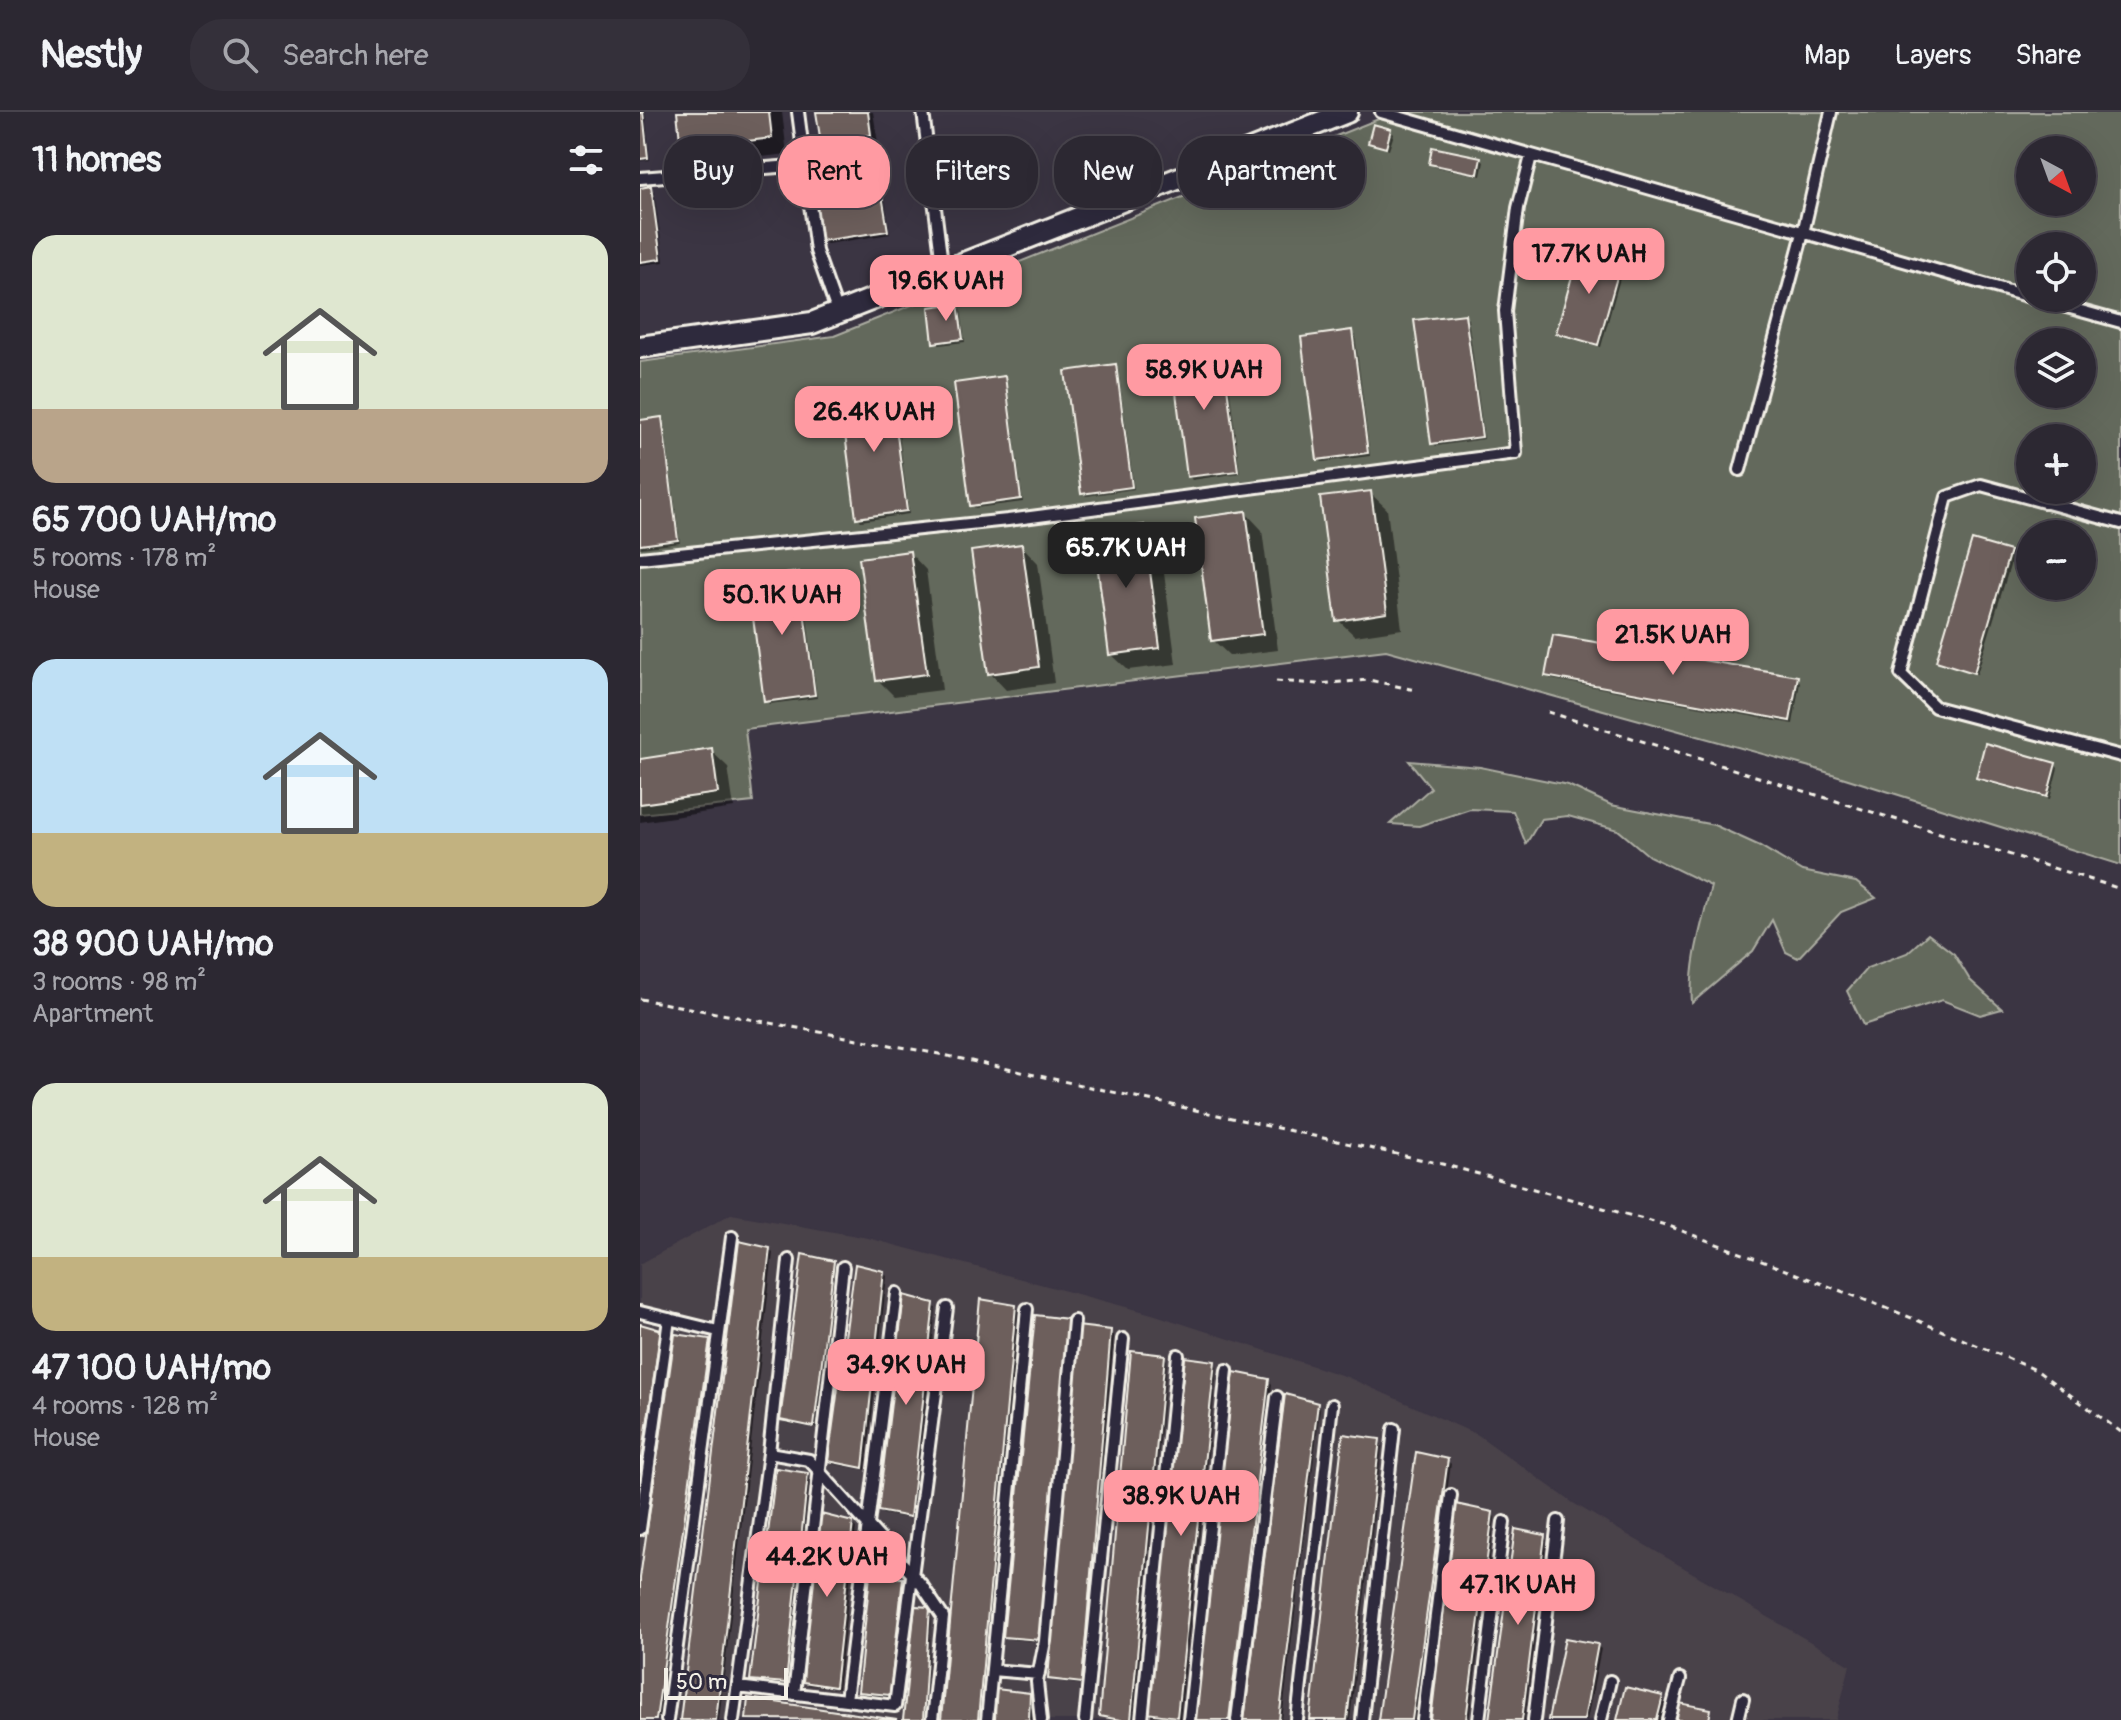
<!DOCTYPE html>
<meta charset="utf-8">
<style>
:root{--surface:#2c2832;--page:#34303a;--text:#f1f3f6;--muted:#a6a6ac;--line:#48444d;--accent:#ff9aa2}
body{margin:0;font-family:Pangolin,sans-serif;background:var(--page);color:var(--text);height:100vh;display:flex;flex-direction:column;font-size:30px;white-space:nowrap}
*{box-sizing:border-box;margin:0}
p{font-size:26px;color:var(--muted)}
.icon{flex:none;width:44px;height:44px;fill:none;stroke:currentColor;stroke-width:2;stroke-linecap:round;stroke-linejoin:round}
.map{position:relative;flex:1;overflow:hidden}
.drawer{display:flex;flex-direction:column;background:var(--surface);width:640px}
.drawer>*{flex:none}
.banner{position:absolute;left:24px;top:24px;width:760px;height:72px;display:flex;gap:16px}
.needle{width:52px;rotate:139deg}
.buttons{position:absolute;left:1376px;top:24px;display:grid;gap:16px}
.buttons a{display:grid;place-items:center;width:80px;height:80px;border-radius:50%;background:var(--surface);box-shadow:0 8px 32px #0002,0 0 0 2px var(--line);font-size:40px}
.scale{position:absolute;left:24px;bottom:20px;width:124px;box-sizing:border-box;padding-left:8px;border:4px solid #f4f1e8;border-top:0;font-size:22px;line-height:28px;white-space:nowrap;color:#f4f1e8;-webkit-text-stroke:6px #2f2a3d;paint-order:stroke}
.price{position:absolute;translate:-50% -68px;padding:0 18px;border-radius:16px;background:var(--accent);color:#111;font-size:26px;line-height:52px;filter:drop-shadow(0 2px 4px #0008)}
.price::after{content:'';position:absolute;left:50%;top:48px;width:24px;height:18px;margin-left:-12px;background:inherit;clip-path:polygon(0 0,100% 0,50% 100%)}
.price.selected{background:#222;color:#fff}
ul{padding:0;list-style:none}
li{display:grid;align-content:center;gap:16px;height:424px;padding:0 32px}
li span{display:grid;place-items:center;height:248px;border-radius:24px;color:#555}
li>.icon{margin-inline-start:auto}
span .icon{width:144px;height:144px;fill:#fffc;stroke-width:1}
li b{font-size:34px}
h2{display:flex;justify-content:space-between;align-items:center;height:96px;padding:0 32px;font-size:34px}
.pill{padding:0 28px;border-radius:32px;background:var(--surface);box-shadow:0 8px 32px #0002,0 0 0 2px var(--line);font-size:28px;line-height:72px}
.pill.selected{background:var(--accent);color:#111}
header{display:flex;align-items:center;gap:48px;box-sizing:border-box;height:112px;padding:0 40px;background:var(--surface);border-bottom:2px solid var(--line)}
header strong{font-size:38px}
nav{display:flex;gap:44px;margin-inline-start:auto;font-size:28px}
.search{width:560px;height:72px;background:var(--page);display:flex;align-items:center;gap:20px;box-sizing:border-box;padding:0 28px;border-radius:32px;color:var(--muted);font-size:30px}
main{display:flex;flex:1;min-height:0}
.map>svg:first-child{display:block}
.built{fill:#4a424a}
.green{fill:#64695c;stroke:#acada2;stroke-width:2;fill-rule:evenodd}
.shadow{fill:#0007}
.building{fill:#6d5f5b;stroke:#f4f1e8;stroke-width:2}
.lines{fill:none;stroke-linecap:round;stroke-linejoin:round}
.lane-casing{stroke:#f4f1e8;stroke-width:16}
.street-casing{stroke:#f4f1e8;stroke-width:26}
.path{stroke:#f4f1e8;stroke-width:3;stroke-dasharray:6 6;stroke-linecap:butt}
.lane{stroke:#2f2a3d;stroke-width:10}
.street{stroke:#2f2a3d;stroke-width:20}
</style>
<header>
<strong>Nestly</strong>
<div class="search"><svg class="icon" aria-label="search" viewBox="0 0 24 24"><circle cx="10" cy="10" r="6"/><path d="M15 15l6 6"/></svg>Search here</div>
<nav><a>Map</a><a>Layers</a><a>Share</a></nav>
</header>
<main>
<section class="drawer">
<h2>11 homes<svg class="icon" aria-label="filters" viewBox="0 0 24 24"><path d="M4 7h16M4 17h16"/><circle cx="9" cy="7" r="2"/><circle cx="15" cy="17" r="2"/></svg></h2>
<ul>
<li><span style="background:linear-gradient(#dfe7d0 70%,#b9a48a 0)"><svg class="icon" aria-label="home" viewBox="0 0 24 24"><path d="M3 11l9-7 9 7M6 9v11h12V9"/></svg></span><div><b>65 700 UAH/mo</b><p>5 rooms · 178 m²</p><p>House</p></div></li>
<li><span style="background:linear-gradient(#bfe0f5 70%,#c2b280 0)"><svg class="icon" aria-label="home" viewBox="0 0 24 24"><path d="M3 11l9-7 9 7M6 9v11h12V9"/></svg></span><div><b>38 900 UAH/mo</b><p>3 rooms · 98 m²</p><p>Apartment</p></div></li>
<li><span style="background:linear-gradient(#dfe7d0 70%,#c2b280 0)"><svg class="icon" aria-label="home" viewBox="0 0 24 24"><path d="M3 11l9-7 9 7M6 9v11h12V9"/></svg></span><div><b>47 100 UAH/mo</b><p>4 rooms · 128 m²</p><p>House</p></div></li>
</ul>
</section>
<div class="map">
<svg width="1481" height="1608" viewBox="0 0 1481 1608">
<rect width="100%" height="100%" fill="#3b3543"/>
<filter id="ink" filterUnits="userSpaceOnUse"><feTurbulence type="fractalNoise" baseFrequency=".0125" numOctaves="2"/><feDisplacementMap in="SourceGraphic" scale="16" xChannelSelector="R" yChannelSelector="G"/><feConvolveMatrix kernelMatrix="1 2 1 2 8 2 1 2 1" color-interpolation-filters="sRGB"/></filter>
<g filter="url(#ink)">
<path class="built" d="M91,1102L228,1126L512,1202L707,1265L838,1323L933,1391L1210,1553L1196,1608H0V1152Z"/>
<path class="green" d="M756,0H1481V753L1170,655L746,538L105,617L113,690L0,702V250L194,224ZM1390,38H1442V90H1390ZM1390,134H1442V186H1390ZM1390,230H1442V282H1390ZM1390,326H1442V378H1390ZM1390,422H1442V474H1390Z
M769,649L840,655L928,673L971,693L1074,713L1120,734L1162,759L1216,770L1236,786L1201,800L1158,846L1146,840L1132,808L1113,839L1052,891C1049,850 1062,813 1071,774L1009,744L978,718L928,704L901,707L886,732L873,699L830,697L779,714L750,712L791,676Z
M1288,822L1314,842L1330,868L1362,897L1340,903L1302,888L1223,913L1207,879L1227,856L1267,841Z"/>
<path class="shadow" d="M0,0H5L10,48L0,49Z
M39,0H142L147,42L60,52L43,36Z
M178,0H233L238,31L190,38L183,30Z
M750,19L754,22L749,38L730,31Z
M840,47L844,50L841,64L795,55L791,52Z
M11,76L14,80L24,150L0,153V78Z
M242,85L245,88L250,122L187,132L183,129Z
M981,149L984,152L961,235L921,224L918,221Z
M318,194L321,197L325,230L299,233L295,230Z
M825,204L828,207L844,327L796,334L792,331Z
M711,220L715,224L730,344L682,350L679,347Z
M582,238L585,241L600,361L552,368L549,364Z
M475,254L478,257L494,377L446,384L443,381Z
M364,266L367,270L383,390L335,396L332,393Z
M250,279L254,282L269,402L221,409L218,405Z
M21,307L24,310L40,431L0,436V310Z
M730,381L747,397L762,517L715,524L698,508Z
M606,401L622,418L638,538L590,544L573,528Z
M504,415L520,431L536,552L488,558L471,542Z
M382,434L398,451L414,571L366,578L350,561Z
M270,441L286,458L302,578L254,584L238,568Z
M1369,441L1373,444L1337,562L1301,552L1298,549Z
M158,462L162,465L177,586L129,592L126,589Z
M907,564L1157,566L1160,570L1153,612L911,567Z
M71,639L88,655L94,696L0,710V649Z
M1415,653L1418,656L1410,687L1341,669L1338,666Z
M129,1138L133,1141L79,1608H42Z
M193,1151L196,1154L177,1317L146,1311L142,1308Z
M243,1161L247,1164L226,1358L193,1352L190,1349Z
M293,1193L296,1196L273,1407L243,1402L240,1399Z
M376,1194L379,1198L341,1608H303Z
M427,1209L431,1212L402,1530L368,1527L365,1524Z
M0,1214L23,1223L0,1382Z
M470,1220L474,1223L444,1573L414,1569L410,1566Z
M69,1229L73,1232L19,1608H0V1480Z
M524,1245L527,1248L494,1608H472L461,1603Z
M574,1251L577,1254L540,1607L511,1604L508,1601Z
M628,1268L632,1272L592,1608H555Z
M677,1292L680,1296L642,1608H606Z
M739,1329L742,1333L710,1608H672Z
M807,1348L811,1352L776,1608H740Z
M167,1363L170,1366L148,1574L115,1571L112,1567Z
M852,1402L855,1405L829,1608H793Z
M212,1412L216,1416L198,1577L168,1573L165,1570Z
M904,1425L907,1428L885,1608H851Z
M262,1468L265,1472L253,1586L223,1583L220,1579Z
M289,1497L292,1500L285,1608H265Z
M958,1534L961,1537L947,1608H910Z
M389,1583L393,1587L392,1608H357Z
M1022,1586L1025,1589L1021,1608H979Z
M110,1588L243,1608H110Z"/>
<path class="building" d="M0,0H3L8,46L0,47Z
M37,0H129L132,26L41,37Z
M176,0H228L231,23L181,31Z
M733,12L751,17L746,36L728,31Z
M792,35L841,45L838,62L789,52Z
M11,74L21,147L0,150V76Z
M242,83L248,119L181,129L176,93Z
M940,136L982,147L958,233L916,221Z
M318,191L323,227L293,231L289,195Z
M825,202L842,325L791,332L774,208Z
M712,218L728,341L677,348L661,225Z
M582,236L598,359L547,365L531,242Z
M476,252L492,375L441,382L425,259Z
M365,264L381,387L330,394L314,271Z
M251,277L267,399L216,406L200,284Z
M22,305L38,428L0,433V308Z
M731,379L747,501L696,509L680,385Z
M606,399L623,522L571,529L555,406Z
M504,413L520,536L469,543L453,420Z
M1332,428L1370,439L1334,561L1296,549Z
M382,432L399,555L348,562L331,439Z
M270,439L287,562L236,569L219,446Z
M159,460L175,583L124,590L108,467Z
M913,523L1158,564L1150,609L905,564Z
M1345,631L1416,651L1407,685L1336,666Z
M72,636L78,681L0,692V647Z
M99,1129L130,1136L76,1608H40Z
M162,1142L194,1149L174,1315L140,1308Z
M215,1152L244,1159L223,1356L188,1349Z
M264,1183L294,1191L270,1405L238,1399Z
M340,1187L376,1193L338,1608H301Z
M395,1203L428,1207L400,1528L363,1525Z
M0,1212L21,1218L0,1361Z
M437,1214L471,1218L442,1571L408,1567Z
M35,1222L70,1227L16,1608H0V1466Z
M491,1239L525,1243L491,1608H480L459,1604Z
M545,1245L575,1249L537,1605L506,1601Z
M594,1260L629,1267L589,1608H553Z
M645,1282L678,1291L639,1608H604Z
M703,1322L740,1327L707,1608H670Z
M776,1340L808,1347L772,1608H738Z
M136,1356L168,1361L146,1571L110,1568Z
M816,1392L853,1400L826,1608H791Z
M177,1401L213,1410L195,1575L163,1570Z
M875,1417L905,1423L882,1608H849Z
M230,1463L263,1466L250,1583L218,1580Z
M275,1494L290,1495L283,1608H263Z
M925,1526L958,1532L944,1608H908Z
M985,1575L1023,1584L1017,1608H977Z
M356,1577L390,1581L389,1608H355Z
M108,1586L257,1608L106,1607Z
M1039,1591L1071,1597L1069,1608H1036Z"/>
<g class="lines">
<g class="lane-casing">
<path id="lane" d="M158,0L176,139L198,201
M283,0L303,160
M741,0L1390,185
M0,66L165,53
M1394,186L1481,210
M1100,358L1163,121L1191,0
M1481,411L1341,373L1307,385L1261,562L1295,595L1481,644
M0,446L368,408L876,341L865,199L878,96L891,44
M0,1200L78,1219
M129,1341L169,1348L281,1472L303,1505L292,1608
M0,1417L29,1207
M352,1558L399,1562
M98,1575L255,1594L307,1196
M154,1582L203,1155
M206,1588L257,1181
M27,1608L92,1125
M93,1608L129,1341L149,1148
M347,1608L387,1197
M401,1608L397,1570L405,1529L434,1209
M445,1608L483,1227
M502,1608L538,1243
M549,1608L587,1258
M597,1608L637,1285
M657,1608L692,1293
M722,1608L754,1317
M783,1608L811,1383
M839,1608L864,1410
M894,1608L918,1409
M961,1608L970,1569
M1029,1608L1040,1567
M1098,1608L1103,1587"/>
</g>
<g class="street-casing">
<path id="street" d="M0,235L172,211L707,0"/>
</g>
<path class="path" d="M636,569L677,572L729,568L775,578
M908,600L1481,777
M0,887L299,942L802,1052L1029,1114L1262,1202L1396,1258L1481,1320"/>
<use href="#lane" class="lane"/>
<use href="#street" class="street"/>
</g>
</g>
</svg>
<div class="buttons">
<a><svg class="needle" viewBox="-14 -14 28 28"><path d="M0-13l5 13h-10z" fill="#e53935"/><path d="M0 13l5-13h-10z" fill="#a6a6ac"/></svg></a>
<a><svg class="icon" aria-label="locate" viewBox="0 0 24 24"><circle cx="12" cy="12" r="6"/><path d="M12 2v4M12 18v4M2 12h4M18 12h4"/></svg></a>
<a><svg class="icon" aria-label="layers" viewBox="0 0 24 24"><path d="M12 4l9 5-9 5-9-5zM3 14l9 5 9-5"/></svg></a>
<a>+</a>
<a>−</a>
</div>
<div class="scale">50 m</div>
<b class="price" style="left:949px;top:184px">17.7K UAH</b>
<b class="price" style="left:306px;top:211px">19.6K UAH</b>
<b class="price" style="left:564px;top:300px">58.9K UAH</b>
<b class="price" style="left:234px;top:342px">26.4K UAH</b>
<b class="price selected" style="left:486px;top:478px">65.7K UAH</b>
<b class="price" style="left:142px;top:525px">50.1K UAH</b>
<b class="price" style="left:1033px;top:565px">21.5K UAH</b>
<b class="price" style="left:266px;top:1295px">34.9K UAH</b>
<b class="price" style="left:541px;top:1426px">38.9K UAH</b>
<b class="price" style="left:187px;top:1487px">44.2K UAH</b>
<b class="price" style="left:878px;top:1515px">47.1K UAH</b>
<div class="banner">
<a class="pill">Buy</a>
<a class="pill selected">Rent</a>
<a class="pill">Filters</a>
<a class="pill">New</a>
<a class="pill">Apartment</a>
</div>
</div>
</main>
